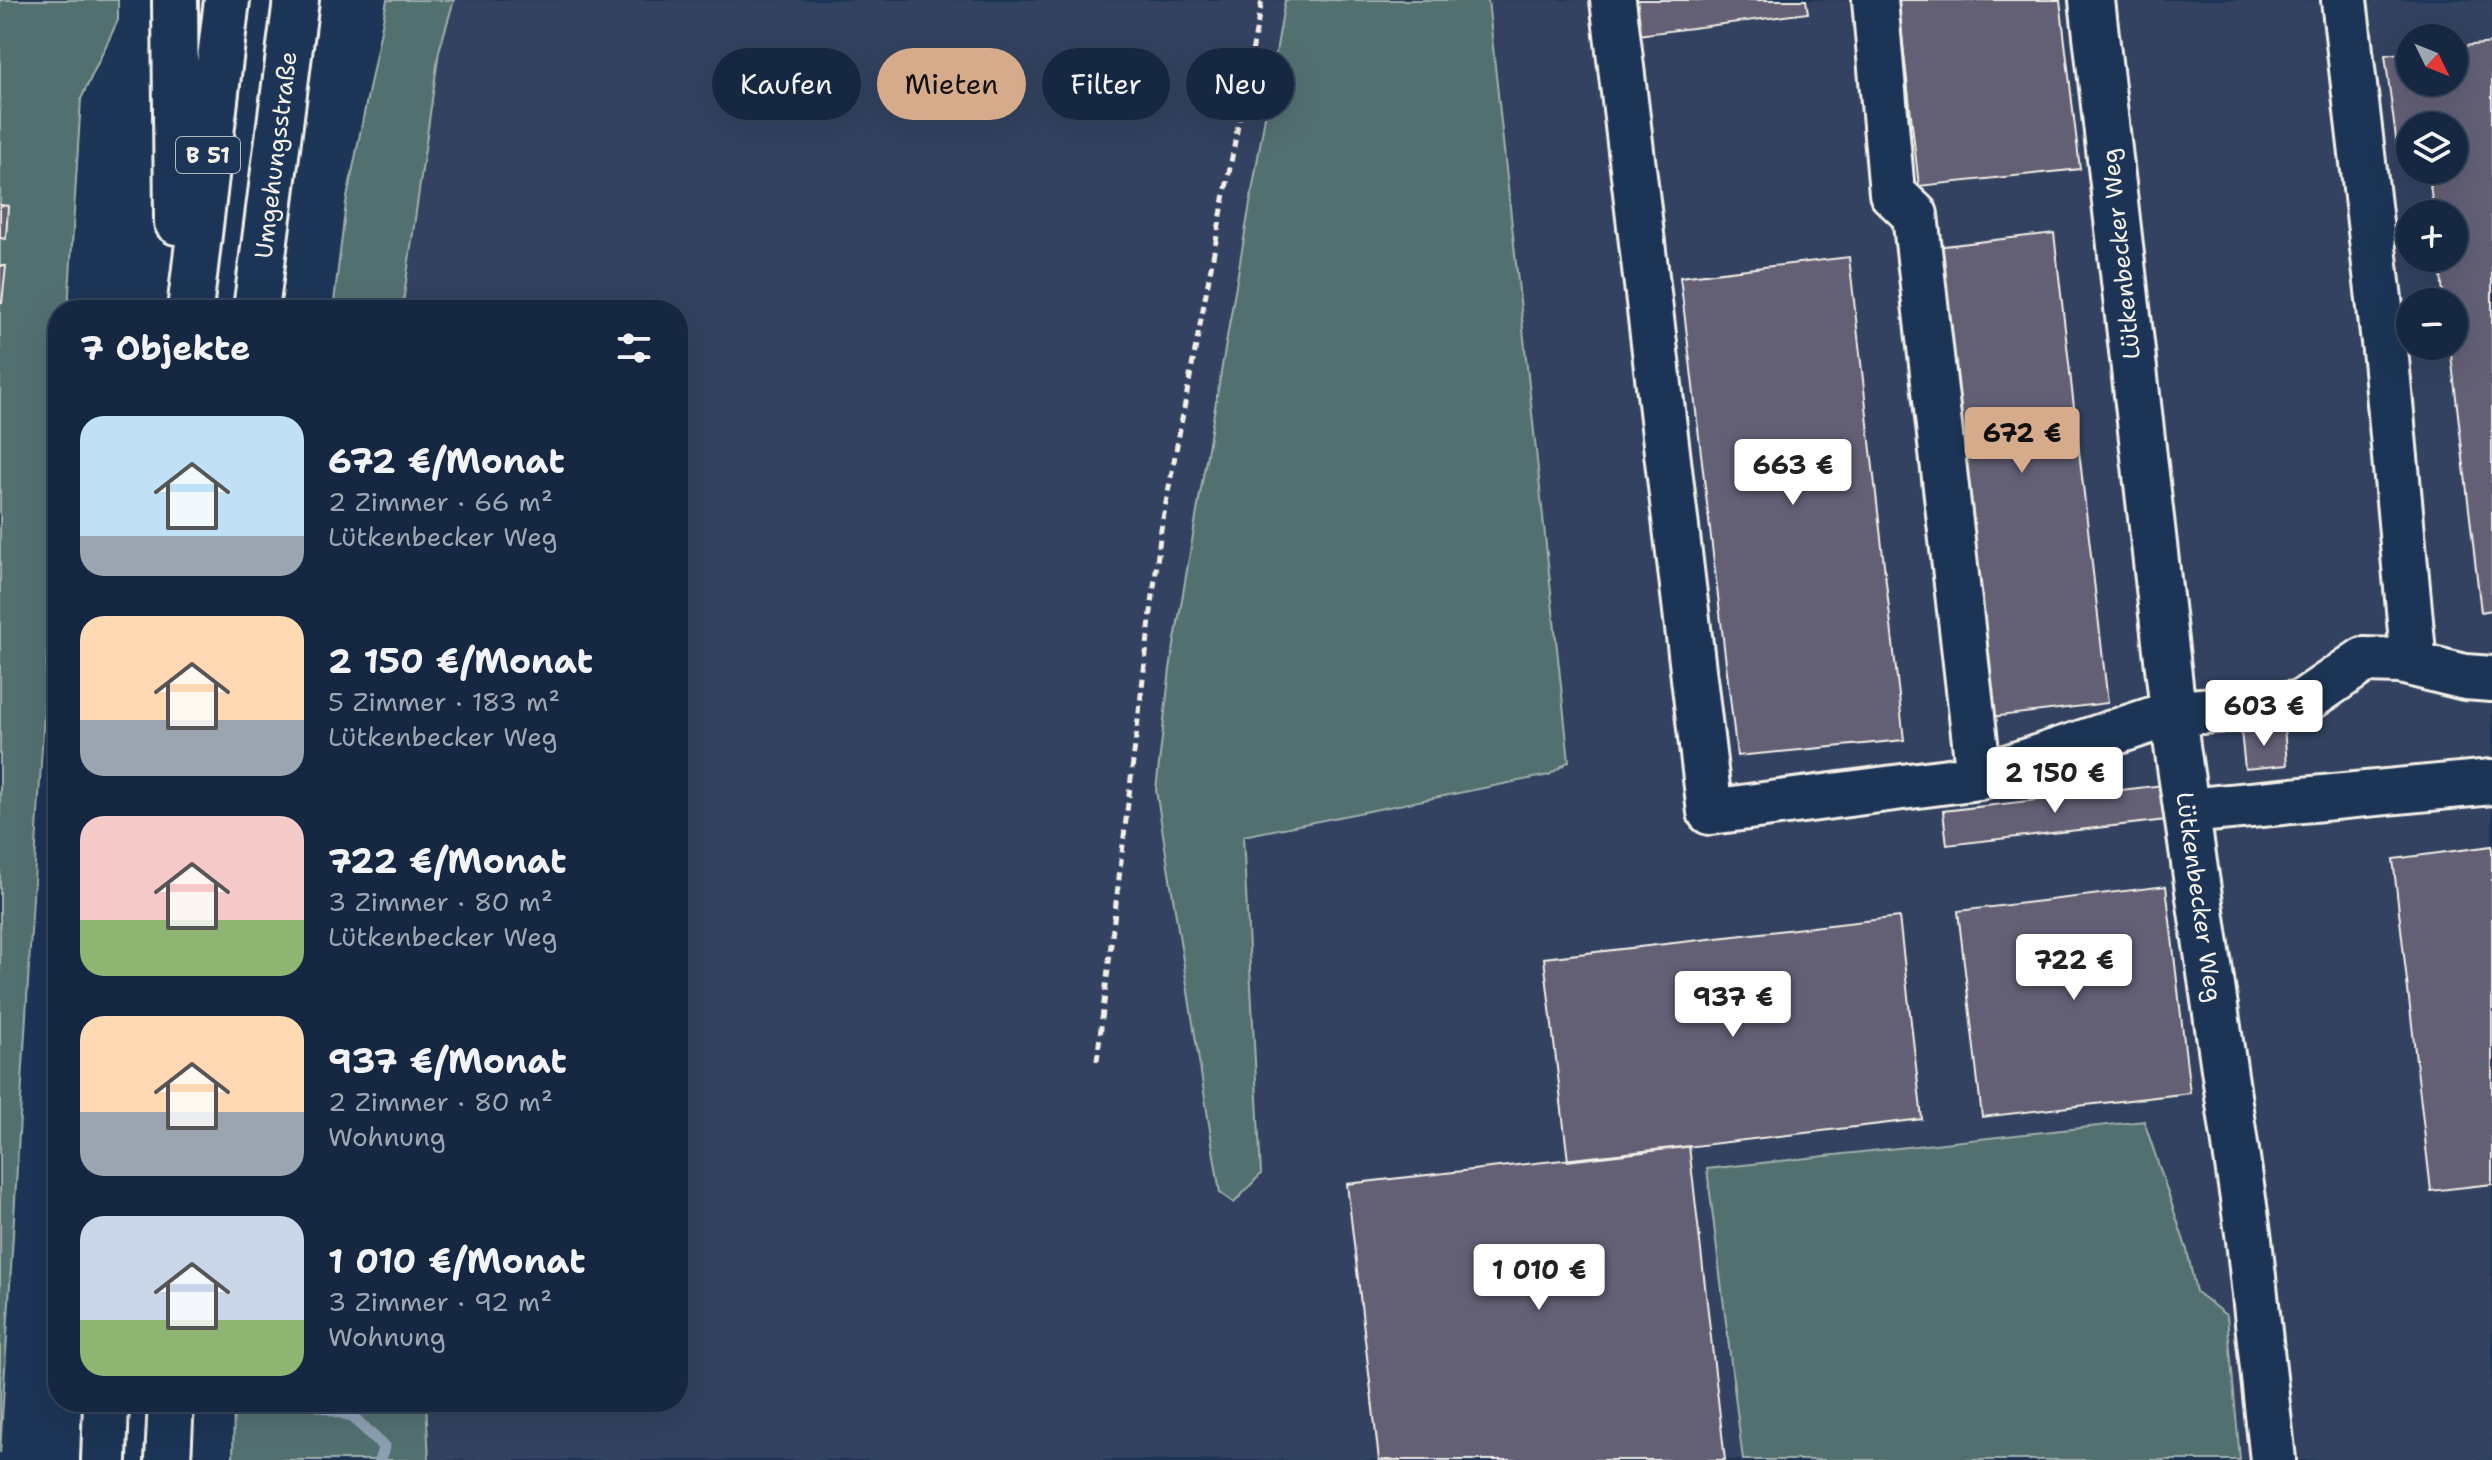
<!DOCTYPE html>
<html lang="de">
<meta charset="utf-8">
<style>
:root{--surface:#162841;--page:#1f3048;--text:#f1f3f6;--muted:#9ea6b1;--line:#35445a;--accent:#d6ab8b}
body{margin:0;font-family:"Shantell Sans",sans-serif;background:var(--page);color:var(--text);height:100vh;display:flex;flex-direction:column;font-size:30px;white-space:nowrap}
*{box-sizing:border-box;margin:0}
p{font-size:26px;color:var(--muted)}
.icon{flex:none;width:44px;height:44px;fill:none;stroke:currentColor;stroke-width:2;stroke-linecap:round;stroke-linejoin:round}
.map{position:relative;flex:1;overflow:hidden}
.sheet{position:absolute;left:48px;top:300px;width:640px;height:1112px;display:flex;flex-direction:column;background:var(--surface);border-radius:32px;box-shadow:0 8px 32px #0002,0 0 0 2px var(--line)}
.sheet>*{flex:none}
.guide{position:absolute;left:712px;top:48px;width:760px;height:72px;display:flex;gap:16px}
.needle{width:52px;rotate:133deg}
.buttons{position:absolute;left:2396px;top:24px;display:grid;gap:16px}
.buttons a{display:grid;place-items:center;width:72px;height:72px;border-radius:50%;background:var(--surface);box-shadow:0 8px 32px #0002,0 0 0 2px var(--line);font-size:40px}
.price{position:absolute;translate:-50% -68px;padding:0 18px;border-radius:8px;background:#fff;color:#222;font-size:26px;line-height:52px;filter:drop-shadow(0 2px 4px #0008)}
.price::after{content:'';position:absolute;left:50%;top:48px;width:24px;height:18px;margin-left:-12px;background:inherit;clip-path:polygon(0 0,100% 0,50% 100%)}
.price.active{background:var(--accent);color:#111}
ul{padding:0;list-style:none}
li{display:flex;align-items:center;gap:24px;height:200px;padding:0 32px}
li span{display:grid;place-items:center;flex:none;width:224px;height:160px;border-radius:24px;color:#555}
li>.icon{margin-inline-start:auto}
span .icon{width:96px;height:96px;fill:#fffc;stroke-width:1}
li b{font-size:34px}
h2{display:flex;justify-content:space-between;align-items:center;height:96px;padding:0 32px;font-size:34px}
.pill{padding:0 28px;border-radius:36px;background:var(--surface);box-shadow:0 8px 32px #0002,0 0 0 2px var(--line);font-size:28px;line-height:72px}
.pill.active{background:var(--accent);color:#111}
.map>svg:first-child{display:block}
.built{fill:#324260;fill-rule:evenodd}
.green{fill:#527070;stroke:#a3b0ac;stroke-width:2}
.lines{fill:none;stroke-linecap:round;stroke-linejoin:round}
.stream{stroke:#8da0b3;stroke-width:12}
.building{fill:#645f74;stroke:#f4f1e8;stroke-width:2}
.minor-casing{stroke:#f4f1e8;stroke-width:50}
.highway-casing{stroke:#f4f1e8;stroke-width:50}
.path{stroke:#f4f1e8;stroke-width:5;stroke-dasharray:8 6;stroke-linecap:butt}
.minor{stroke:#1d3557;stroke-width:44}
.highway{stroke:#1d3557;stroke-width:44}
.labels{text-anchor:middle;stroke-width:6;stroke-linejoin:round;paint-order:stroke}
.shield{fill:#1d3557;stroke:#b4b9bc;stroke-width:2}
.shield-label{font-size:22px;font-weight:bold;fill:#f4f1e8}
.street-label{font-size:24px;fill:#f4f1e8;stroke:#1d3557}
</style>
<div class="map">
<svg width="2492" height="1460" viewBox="0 0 2492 1460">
<rect width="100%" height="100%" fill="#1d3557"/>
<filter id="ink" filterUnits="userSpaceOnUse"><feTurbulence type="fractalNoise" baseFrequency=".0125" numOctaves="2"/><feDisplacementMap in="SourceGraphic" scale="16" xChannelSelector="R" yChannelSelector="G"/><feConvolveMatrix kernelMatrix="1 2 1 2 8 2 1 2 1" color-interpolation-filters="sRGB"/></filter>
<g filter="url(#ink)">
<path class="built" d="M408,0H2492V1460H326L329,1402H678V310H381ZM2410,38H2454V82H2410ZM2410,126H2454V170H2410ZM2410,214H2454V258H2410ZM2410,302H2454V346H2410Z"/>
<path class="green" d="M0,0H118V20L81,99L68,310H58V478L0,1453Z
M387,0H454L439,51L402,310H333L346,203Z
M1285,0H1488L1569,761L1549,775L1243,836L1261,1174L1234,1203L1220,1193L1156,790L1170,669Z
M2144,1121L2187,1250L2196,1292L2227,1316L2240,1460H1743L1707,1169Z
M234,1402H426L429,1460H233Z"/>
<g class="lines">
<path class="stream" d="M307,1402L352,1416L384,1447L380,1460"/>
</g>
<path class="building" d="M1633,0H1806L1808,13L1638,35Z
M1898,0H2060L2080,169L1919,186Z
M2492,43V610L2481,612L2450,346H2454V302H2444L2439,258H2454V214H2434L2428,170H2454V126H2410V145L2397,146L2385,55L2410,52V82H2454V47Z
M0,205L8,206L6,239L0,238Z
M2054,233L2108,703L1991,717L1936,247Z
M1849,257L1904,740L1737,756L1680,277Z
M0,266H6L2,303H0Z
M2284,727L2287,765L2245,769L2241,731Z
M2163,785L2166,820L1947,845L1943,811Z
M2492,846V1184L2431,1191L2393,859Z
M2166,886L2190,1093L1982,1117L1958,911Z
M1899,917L1922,1119L1568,1161L1544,958Z
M1689,1146L1725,1460H1379L1347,1184Z"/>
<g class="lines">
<g class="minor-casing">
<path id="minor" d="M1613,0L1710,812L1979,777L2173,713L2300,704L2364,660L2400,661L2465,677L2492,679
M1875,0L1892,193L1915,215L1979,777
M2092,0L2177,746L2249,1240L2273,1460
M2344,0L2386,359L2414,664
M2187,811L2492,782"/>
</g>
<g class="highway-casing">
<path id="highway" d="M175,0L177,222
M190,310L227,0
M256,310L296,0
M104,1460L106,1402
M168,1460L171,1402"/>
</g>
<path class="path" d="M1097,1061L1161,529L1262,0"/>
<use href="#minor" class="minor"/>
<use href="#highway" class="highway"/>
</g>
</g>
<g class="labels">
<rect class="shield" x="176" y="137" width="64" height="36" rx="6"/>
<g class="shield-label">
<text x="208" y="163">B 51</text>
</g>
<g class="street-label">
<text transform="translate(276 155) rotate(-83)" y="8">Umgehungsstraße</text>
<text transform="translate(2121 254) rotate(-96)" y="8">Lütkenbecker Weg</text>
<text transform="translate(2199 897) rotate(82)" y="8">Lütkenbecker Weg</text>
</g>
</g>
</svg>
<div class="buttons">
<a><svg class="needle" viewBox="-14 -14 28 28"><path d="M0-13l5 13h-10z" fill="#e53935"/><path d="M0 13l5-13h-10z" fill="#9ea6b1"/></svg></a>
<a><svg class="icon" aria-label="layers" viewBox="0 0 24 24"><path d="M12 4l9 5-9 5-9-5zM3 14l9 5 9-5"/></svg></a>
<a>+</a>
<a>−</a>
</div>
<b class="price active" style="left:2022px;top:475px">672 €</b>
<b class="price" style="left:1793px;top:507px">663 €</b>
<b class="price" style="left:2264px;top:748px">603 €</b>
<b class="price" style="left:2055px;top:815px">2 150 €</b>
<b class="price" style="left:2074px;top:1002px">722 €</b>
<b class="price" style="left:1733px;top:1039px">937 €</b>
<b class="price" style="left:1539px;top:1312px">1 010 €</b>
<div class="guide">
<a class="pill">Kaufen</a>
<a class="pill active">Mieten</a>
<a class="pill">Filter</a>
<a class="pill">Neu</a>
</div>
<section class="sheet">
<h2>7 Objekte<svg class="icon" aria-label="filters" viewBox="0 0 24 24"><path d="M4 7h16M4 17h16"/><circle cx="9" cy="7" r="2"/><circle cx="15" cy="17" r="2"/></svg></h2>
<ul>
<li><span style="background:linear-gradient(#bfe0f5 75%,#9aa5b1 0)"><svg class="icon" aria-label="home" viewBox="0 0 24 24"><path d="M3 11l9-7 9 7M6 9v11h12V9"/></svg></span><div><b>672 €/Monat</b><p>2 Zimmer · 66 m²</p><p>Lütkenbecker Weg</p></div></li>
<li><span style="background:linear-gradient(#ffd9b3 65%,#9aa5b1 0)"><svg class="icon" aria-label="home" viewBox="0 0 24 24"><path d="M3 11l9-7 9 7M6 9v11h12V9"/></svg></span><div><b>2 150 €/Monat</b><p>5 Zimmer · 183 m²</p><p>Lütkenbecker Weg</p></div></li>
<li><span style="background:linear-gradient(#f6c9c9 65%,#8fb573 0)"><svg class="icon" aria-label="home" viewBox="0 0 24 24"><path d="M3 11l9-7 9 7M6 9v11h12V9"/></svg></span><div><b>722 €/Monat</b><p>3 Zimmer · 80 m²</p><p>Lütkenbecker Weg</p></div></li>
<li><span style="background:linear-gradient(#ffd9b3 60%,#9aa5b1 0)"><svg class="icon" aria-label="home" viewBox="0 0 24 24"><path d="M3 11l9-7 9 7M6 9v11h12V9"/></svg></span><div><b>937 €/Monat</b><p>2 Zimmer · 80 m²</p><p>Wohnung</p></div></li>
<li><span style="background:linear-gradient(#c9d6e8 65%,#8fb573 0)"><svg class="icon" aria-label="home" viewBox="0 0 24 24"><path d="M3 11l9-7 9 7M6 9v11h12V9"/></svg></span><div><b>1 010 €/Monat</b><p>3 Zimmer · 92 m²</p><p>Wohnung</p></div></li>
</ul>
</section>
</div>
